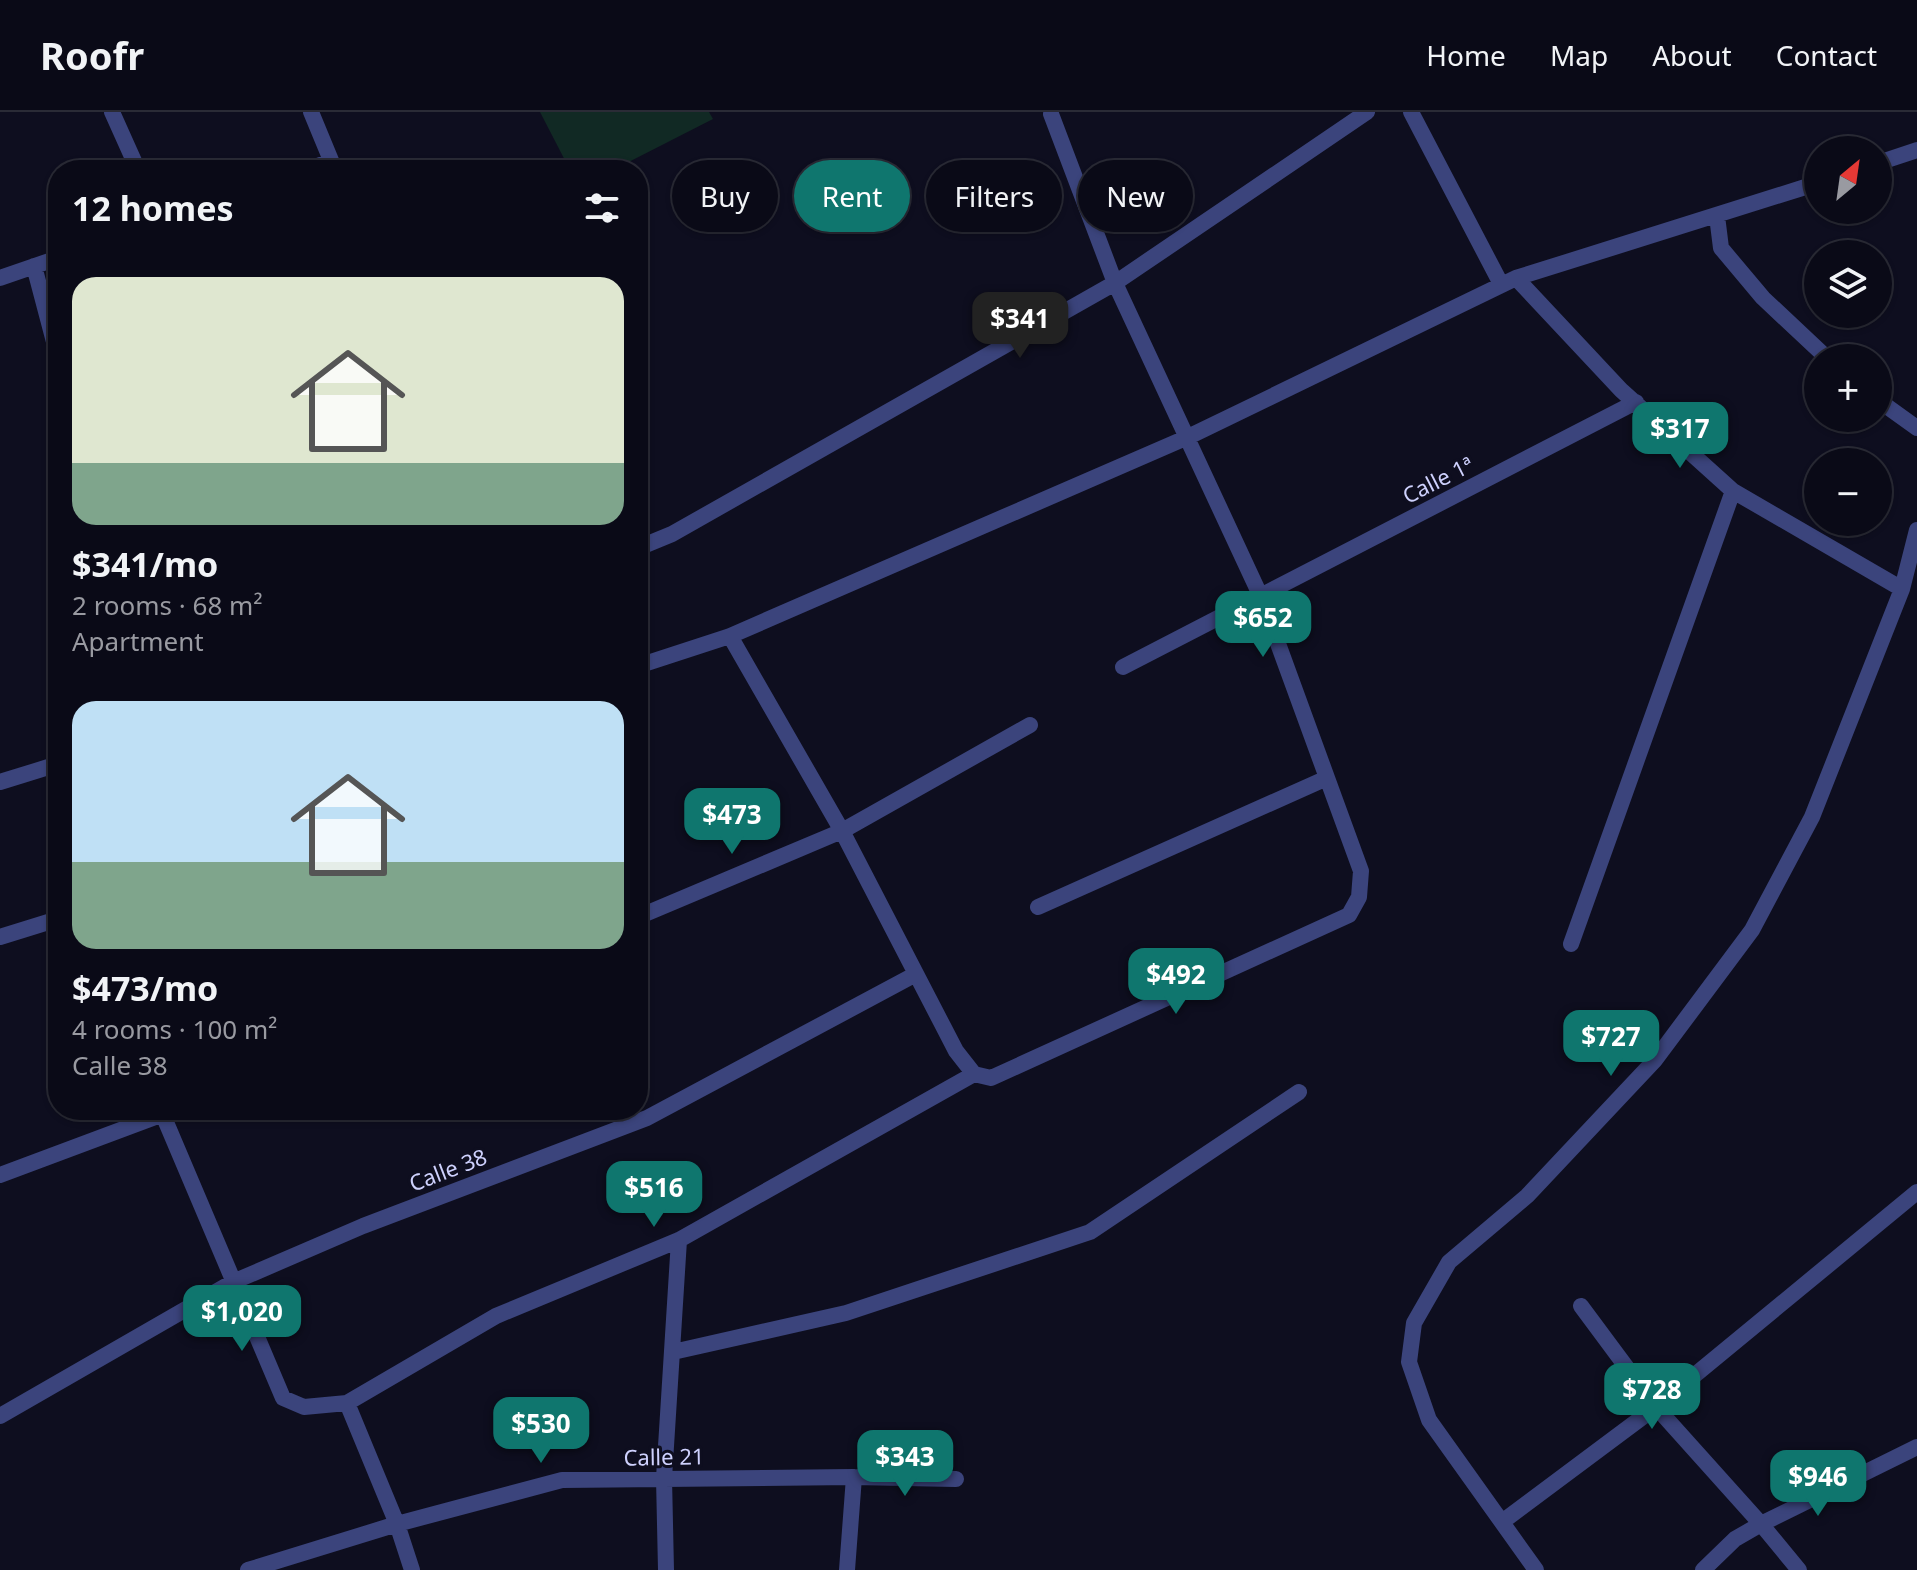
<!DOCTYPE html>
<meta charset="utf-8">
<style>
:root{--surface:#0a0a17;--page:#131320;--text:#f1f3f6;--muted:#999aa1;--line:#2a2b36;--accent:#0f766e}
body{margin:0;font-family:"Noto Sans",sans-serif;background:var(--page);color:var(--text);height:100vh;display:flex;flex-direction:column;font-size:30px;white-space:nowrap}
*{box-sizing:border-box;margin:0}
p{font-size:26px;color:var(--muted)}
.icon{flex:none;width:44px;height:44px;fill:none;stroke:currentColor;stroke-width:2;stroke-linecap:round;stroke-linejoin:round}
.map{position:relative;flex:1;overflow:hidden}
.drawer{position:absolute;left:48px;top:48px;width:600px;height:960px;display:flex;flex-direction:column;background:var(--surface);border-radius:32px;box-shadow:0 2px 6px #0004,0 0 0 2px var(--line)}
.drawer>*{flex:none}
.banner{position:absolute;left:672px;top:48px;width:760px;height:72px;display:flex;gap:16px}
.needle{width:52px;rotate:29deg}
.tools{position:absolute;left:1804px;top:24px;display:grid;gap:16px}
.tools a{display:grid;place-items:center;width:88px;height:88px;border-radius:50%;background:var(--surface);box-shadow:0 2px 6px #0004,0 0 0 2px var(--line);font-size:40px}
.price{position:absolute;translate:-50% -68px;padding:0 18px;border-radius:16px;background:var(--accent);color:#fff;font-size:26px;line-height:52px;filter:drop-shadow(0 2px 4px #0008)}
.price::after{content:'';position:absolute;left:50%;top:48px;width:24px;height:18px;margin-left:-12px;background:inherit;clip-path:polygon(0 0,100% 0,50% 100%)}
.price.current{background:#222;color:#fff}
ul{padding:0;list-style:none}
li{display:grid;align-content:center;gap:16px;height:424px;padding:0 24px}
li span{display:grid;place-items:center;height:248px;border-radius:24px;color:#555}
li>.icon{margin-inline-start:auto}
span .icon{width:144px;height:144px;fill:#fffc;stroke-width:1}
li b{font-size:34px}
h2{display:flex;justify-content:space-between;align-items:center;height:96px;padding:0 24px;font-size:34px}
.tag{padding:0 28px;border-radius:36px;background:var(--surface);box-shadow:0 2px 6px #0004,0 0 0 2px var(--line);font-size:28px;line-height:72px}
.tag.current{background:var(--accent);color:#fff}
header{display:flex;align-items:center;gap:48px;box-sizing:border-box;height:112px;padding:0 40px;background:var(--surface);border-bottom:2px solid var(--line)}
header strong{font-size:38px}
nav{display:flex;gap:44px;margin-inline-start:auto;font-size:28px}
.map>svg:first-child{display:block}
.green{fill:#112924}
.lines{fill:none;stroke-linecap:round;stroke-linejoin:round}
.street{stroke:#3b447c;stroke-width:16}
.labels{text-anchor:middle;stroke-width:6;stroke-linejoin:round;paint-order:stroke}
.street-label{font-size:22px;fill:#ced1fd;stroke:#0e0e1f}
</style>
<header>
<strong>Roofr</strong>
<nav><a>Home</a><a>Map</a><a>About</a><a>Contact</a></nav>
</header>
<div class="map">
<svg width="1917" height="1458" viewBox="0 0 1917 1458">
<rect width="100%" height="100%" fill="#0e0e1f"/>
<path class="green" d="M540,0H709L713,7L613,58H570Z"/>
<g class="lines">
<path class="street" d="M112,0L138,58
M311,0L335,58
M1411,0L1501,172
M1878,51L1917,38
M307,58L331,49
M1717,104L1721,136L1763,186L1827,246
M34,154L58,245
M0,166L58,146
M1516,166L1621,278L1733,379L1902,477
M1878,288L1917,316
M638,436L672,422L1115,171L1367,0
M730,524L842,719L956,939L974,962L991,966L1349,803L1359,785L1361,759L1261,485L1115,171L1051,2
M638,554L730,524L1188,325L1516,166L1818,71
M1123,555L1636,290
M0,670L58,652
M1038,795L1327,666
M638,805L842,719L1030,613
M0,825L58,807
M1571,832L1733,379
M163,1003L283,1286L304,1295L347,1291L397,1412L412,1458
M0,1063L174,998
M1581,1194L1656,1295L1761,1412L1799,1458
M673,1240L846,1201L1090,1120L1299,980
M347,1291L496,1204L679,1128L974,962
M0,1304L233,1170L363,1114L647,1006L916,862
M1502,1410L1656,1295L1917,1080
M248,1458L397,1412L562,1368L854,1365L956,1367
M666,1458L664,1366L679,1128
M847,1458L854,1365
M1536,1458L1429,1308L1409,1250L1414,1211L1449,1150L1527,1084L1655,948L1752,818L1812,705L1902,477L1917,418
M1703,1458L1735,1427L1761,1412L1917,1335"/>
</g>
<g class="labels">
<g class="street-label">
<text transform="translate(1438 368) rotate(-27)" y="8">Calle 1ª</text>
<text transform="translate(448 1058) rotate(-21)" y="8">Calle 38</text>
<text transform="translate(664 1345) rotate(-1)" y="8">Calle 21</text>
</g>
</g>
</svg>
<div class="tools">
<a><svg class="needle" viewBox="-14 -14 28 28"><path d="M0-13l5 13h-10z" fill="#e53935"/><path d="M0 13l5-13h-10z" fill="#999aa1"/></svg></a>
<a><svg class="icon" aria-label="layers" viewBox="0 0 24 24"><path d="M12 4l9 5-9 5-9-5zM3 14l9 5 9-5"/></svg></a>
<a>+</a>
<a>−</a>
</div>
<b class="price current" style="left:1020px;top:248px">$341</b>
<b class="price" style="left:1680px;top:358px">$317</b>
<b class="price" style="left:1263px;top:547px">$652</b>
<b class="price" style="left:732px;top:744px">$473</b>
<b class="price" style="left:1176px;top:904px">$492</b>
<b class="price" style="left:1611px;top:966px">$727</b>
<b class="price" style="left:654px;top:1117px">$516</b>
<b class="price" style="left:242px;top:1241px">$1,020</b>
<b class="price" style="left:1652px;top:1319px">$728</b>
<b class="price" style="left:541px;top:1353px">$530</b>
<b class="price" style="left:905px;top:1386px">$343</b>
<b class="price" style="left:1818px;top:1406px">$946</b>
<div class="banner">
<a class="tag">Buy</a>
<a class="tag current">Rent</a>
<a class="tag">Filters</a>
<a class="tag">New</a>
</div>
<section class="drawer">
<h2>12 homes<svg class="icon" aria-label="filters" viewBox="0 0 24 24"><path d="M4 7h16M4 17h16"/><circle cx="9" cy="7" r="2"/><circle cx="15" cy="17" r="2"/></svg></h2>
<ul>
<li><span style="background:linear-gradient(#dfe7d0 75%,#7fa58c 0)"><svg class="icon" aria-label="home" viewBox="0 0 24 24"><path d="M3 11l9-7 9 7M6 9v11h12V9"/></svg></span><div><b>$341/mo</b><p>2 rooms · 68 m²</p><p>Apartment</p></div></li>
<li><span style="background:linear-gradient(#bfe0f5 65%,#7fa58c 0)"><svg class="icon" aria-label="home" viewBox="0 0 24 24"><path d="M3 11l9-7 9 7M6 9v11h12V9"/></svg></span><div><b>$473/mo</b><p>4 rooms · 100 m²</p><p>Calle 38</p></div></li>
</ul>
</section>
</div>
